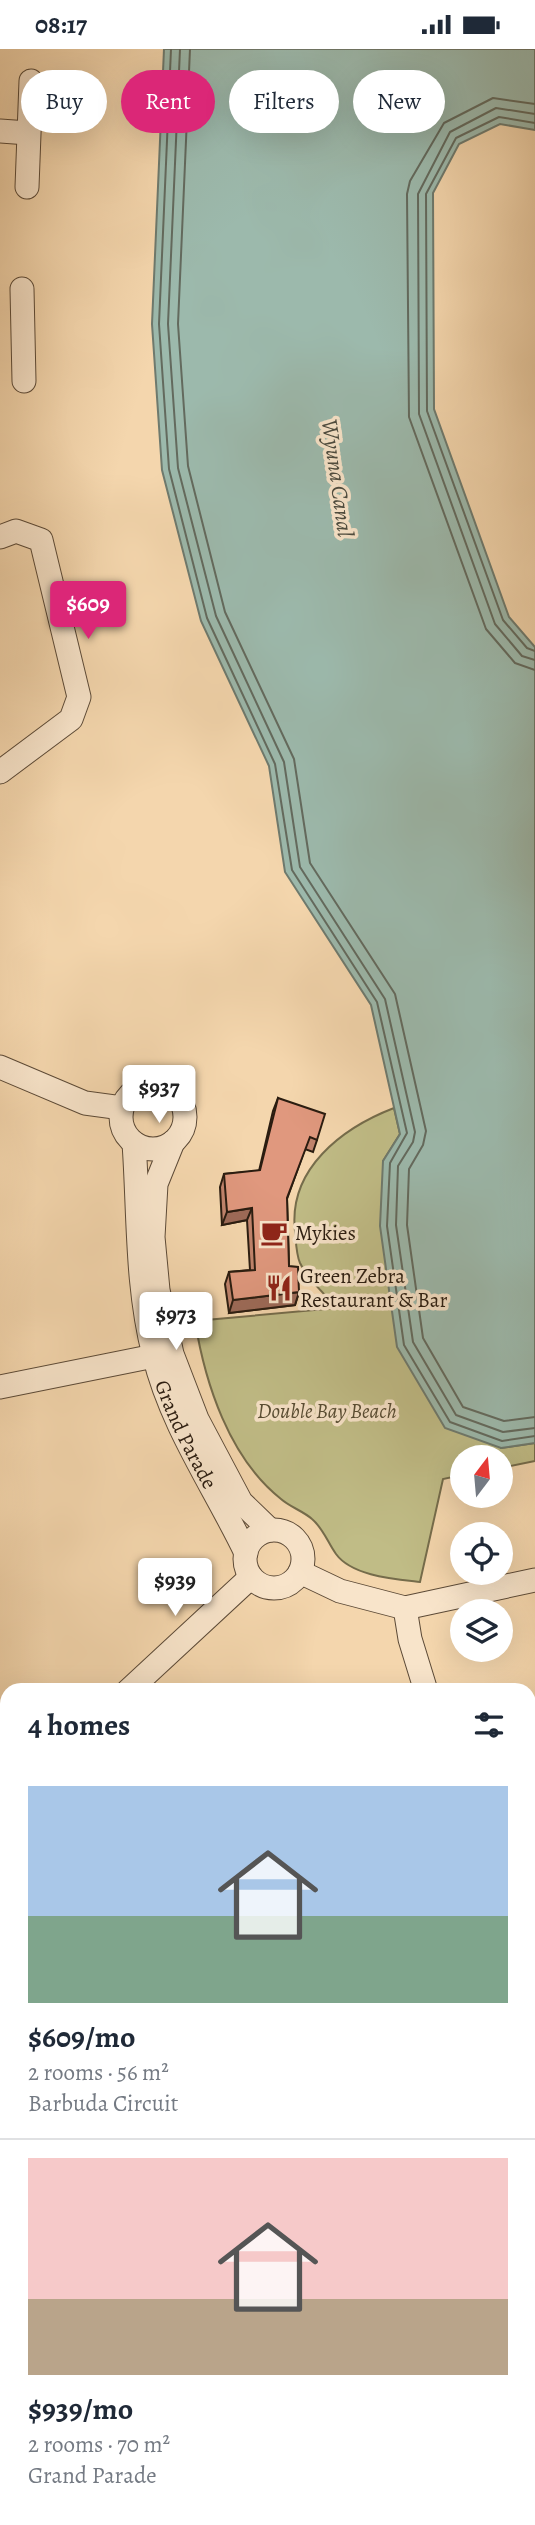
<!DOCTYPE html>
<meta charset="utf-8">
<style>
:root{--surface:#fff;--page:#f2f2f3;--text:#1f2937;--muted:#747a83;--line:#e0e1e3;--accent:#db2777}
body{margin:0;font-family:Alegreya,serif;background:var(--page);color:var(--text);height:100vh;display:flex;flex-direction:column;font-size:26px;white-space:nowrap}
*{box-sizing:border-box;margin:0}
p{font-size:23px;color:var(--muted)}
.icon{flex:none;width:38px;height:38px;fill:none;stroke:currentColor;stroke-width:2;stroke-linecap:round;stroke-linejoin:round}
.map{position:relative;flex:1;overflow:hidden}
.drawer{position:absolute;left:0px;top:1634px;width:536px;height:842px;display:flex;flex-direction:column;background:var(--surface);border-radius:21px 21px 0 0;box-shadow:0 7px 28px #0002}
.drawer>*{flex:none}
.guide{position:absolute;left:21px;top:21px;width:494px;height:63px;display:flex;gap:14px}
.needle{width:46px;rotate:16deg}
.controls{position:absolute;left:450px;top:1396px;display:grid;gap:14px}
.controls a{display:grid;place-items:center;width:63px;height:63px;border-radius:50%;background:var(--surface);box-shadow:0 7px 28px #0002;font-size:35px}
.price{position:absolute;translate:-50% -60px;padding:0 16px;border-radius:7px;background:#fff;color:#222;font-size:23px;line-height:46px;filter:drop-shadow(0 2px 4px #0008)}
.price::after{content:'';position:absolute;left:50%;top:42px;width:21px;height:16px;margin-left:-10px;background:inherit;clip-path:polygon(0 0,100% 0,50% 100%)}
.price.selected{background:var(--accent);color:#fff}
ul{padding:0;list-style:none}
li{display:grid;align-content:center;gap:14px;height:371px;padding:0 28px}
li+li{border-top:2px solid var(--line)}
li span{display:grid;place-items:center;height:217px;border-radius:0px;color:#555}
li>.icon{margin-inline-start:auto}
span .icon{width:126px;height:126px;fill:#fffc;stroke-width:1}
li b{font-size:30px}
h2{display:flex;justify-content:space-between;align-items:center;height:84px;padding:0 28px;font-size:30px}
.pill{padding:0 24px;border-radius:32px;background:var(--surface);box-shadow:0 7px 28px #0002;font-size:24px;line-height:63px}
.pill.selected{background:var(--accent);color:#fff}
.status{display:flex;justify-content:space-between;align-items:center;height:49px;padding:0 35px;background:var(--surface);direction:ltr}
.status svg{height:19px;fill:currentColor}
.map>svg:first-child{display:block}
.green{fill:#c0bc86;stroke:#756c4b;stroke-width:2}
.water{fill:#9cb9ac;stroke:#6e7a6e;stroke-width:2}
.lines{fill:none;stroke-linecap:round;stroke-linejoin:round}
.shore{stroke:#636a5e;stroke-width:2}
.minor-casing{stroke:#5c4a37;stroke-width:25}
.minor{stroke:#f8e4ca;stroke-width:23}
.wall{fill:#c1836c;stroke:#2a1c10;stroke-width:2}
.shaded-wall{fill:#9d6a58;stroke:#2a1c10;stroke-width:2}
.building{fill:#e0987e;stroke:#2a1c10;stroke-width:2}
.labels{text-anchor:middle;stroke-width:7;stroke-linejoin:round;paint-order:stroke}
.poi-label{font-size:21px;fill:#2a1c10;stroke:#f8e4ca;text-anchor:start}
.park-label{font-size:21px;font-style:italic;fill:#574c33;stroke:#f8e4ca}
.street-label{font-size:21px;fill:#2a1c10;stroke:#f8e4ca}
.water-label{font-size:23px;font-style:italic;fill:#4c4b3f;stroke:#f8e4ca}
</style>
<div class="status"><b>08:17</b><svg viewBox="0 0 49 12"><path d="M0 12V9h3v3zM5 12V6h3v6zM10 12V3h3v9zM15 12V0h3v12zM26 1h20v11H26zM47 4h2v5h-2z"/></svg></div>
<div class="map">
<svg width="535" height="2476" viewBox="0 0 535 2476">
<rect width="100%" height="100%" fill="#f4d6ad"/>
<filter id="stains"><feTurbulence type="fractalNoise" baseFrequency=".00286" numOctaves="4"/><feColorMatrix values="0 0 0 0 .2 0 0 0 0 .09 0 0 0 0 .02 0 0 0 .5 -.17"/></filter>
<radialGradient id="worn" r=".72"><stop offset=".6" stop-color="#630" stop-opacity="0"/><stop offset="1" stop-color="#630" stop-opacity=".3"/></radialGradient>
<path class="green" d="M394,1059L400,1085L383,1112L501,1399L535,1394V1412L501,1419L500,1409H462V1426L443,1430L420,1533C394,1530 352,1527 336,1505C328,1494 323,1479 312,1470C303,1462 290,1458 281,1450C229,1409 205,1334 195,1272L337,1259C324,1244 309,1232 300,1214C296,1205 296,1192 295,1182C288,1120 342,1079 394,1059Z"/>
<path class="water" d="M164,0H535V81L500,75L459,95L433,144L434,360L509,568L535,598V1394L501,1399L445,1379L397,1298L380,1177L383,1112L400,1085L371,956L285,823L269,717L201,572L162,421L152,275Z
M535,2214V2476H123L128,2469H528V2216Z"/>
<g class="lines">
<path class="shore" d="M171,0L159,275L169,420L207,569L275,715L292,821L377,953L407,1084L390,1114L387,1177L404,1296L450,1373L502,1392L535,1387
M180,0L168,275L178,419L216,567L284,713L300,818L385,950L415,1083L413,1093L398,1117L396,1176L413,1293L456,1366L503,1383L535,1379
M190,0L178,275L188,417L225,563L294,710L310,814L395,945L426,1082L423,1096L409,1120L407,1176L423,1289L463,1358L504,1372L535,1368
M535,55L493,49L444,74L410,132L407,145L409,368L486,580L515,614L535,621
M535,65L496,59L450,83L418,145L419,365L495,575L522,607L535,611
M535,74L499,68L456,89L426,145L427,362L503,571L527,599L535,602"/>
<g class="minor-casing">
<g id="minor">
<path d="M0,82L28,84"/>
<path d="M27,138L31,32"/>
<path d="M22,240L24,332"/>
<path d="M0,488L16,482L41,491L79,648L71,670L0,723"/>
<path d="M0,1018L85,1054L122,1059"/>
<circle cx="153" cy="1068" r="32"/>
<path d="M173,1093L156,1135L153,1188L158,1241L172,1305L197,1370L241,1453L270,1481"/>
<path id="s1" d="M134,1094C139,1165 136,1236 154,1306C171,1377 215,1439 246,1504"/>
<path d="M0,1338L154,1307"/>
<circle cx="274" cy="1510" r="29"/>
<path d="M300,1523L340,1542L405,1559L535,1531"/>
<path d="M405,1559L410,1590L426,1642"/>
<path d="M128,1642L251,1528"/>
<path d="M0,1776H7"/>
<path d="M0,1858H7"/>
<path d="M528,1954L535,1969"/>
<path d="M0,2076L7,2064"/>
<path d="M528,2080L535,2077"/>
<path d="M0,2257L7,2259"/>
<path d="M0,2432L7,2424"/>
</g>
</g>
<use href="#minor" class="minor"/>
</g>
<path class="wall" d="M278,1049L317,1091L313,1103L305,1100L287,1150L289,1217L299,1243L295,1256L229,1264L225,1235L229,1223L250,1221L247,1171L222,1176L220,1138L224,1125L259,1122L273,1062Z"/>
<path class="shaded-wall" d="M252,1159L247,1171L222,1176L227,1163Z
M299,1243L295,1256L229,1264L233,1251Z"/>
<path class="building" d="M278,1049L325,1065L317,1091L310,1088L287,1149L289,1217L298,1218L299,1243L233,1251L229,1223L255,1221L252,1159L227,1163L224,1125L260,1121Z"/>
<defs>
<g id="cafe-bare" transform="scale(2.1)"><path d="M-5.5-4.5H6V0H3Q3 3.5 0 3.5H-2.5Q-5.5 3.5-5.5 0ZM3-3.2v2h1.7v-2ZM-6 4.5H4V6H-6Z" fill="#8f2418" stroke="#f8e4ca" stroke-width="2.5" paint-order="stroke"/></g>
<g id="restaurant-bare" transform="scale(2.1)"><path d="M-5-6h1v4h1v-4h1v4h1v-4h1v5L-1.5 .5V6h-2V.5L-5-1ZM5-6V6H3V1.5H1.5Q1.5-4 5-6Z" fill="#8f2418" stroke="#f8e4ca" stroke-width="2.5" paint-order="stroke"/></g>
</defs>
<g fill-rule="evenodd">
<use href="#cafe-bare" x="274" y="1184"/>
<use href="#restaurant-bare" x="279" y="1239"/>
</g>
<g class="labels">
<g class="poi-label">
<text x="295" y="1191">Mykies</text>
<text x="300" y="1234">Green Zebra<tspan x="300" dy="24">Restaurant &amp; Bar</tspan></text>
</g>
<g class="park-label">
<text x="327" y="1369">Double Bay Beach</text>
</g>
<g class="street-label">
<text dy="7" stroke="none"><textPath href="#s1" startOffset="299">Grand Parade</textPath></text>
</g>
<g class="water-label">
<text transform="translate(338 429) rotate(82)" y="8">Wyuna Canal</text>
</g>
</g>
<rect width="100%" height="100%" filter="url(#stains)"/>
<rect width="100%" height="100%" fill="url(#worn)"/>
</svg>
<div class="controls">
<a><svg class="needle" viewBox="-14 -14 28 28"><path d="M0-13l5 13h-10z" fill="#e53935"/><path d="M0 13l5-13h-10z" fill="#747a83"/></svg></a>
<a><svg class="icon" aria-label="locate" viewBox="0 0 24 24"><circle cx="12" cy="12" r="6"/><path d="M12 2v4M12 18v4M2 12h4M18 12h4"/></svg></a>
<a><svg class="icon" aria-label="layers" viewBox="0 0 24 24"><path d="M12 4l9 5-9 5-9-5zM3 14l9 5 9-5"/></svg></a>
</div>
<b class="price selected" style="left:88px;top:592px">$609</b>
<b class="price" style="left:159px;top:1076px">$937</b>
<b class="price" style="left:176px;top:1303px">$973</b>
<b class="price" style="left:175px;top:1569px">$939</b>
<div class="guide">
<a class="pill">Buy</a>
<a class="pill selected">Rent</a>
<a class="pill">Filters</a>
<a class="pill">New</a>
</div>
<section class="drawer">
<h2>4 homes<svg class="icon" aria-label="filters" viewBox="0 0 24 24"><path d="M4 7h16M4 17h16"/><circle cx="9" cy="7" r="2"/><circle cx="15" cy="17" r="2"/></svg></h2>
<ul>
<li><span style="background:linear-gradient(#a9c7e8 60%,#7fa58c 0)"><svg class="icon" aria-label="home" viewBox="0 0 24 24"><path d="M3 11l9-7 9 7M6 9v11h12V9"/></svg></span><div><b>$609/mo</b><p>2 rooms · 56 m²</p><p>Barbuda Circuit</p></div></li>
<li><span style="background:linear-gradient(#f6c9c9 65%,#b9a48a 0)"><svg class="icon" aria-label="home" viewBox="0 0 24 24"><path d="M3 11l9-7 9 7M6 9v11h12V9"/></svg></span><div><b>$939/mo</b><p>2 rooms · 70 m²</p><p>Grand Parade</p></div></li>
</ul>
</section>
</div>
